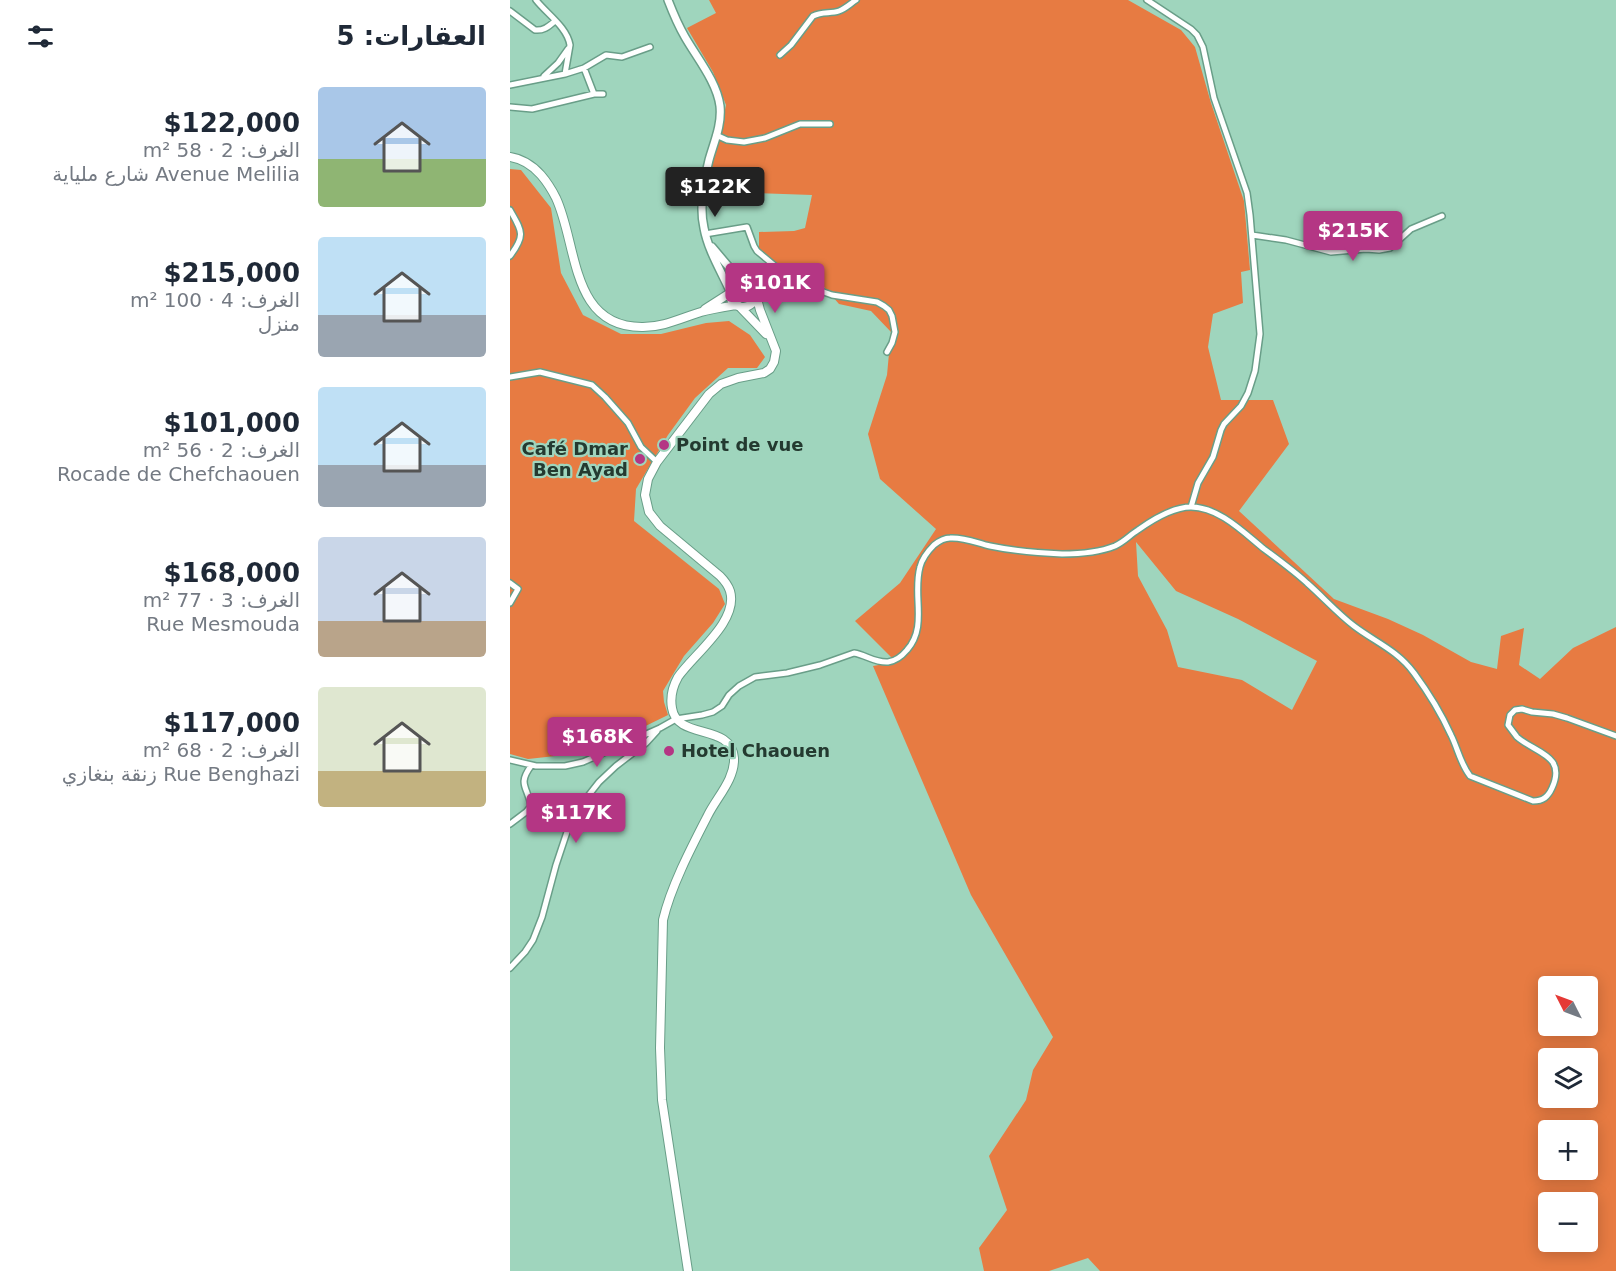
<!DOCTYPE html>
<html lang="ar">
<meta charset="utf-8">
<style>
:root{--surface:#fff;--page:#f6f6f7;--text:#1f2937;--muted:#747a83;--accent:#b43684}
body{margin:0;font-family:"DejaVu Sans","Noto Sans Arabic",sans-serif;background:var(--page);color:var(--text);direction:rtl;height:100vh;display:flex;flex-direction:column;font-size:22px;white-space:nowrap}
*{box-sizing:border-box;margin:0}
p{font-size:20px;color:var(--muted)}
.icon{flex:none;width:33px;height:33px;fill:none;stroke:currentColor;stroke-width:2;stroke-linecap:round;stroke-linejoin:round}
.map{position:relative;flex:1;overflow:hidden;direction:ltr}
.sheet{display:flex;flex-direction:column;background:var(--surface);width:510px}
.sheet>*{flex:none}
.needle{width:39px;rotate:312deg}
.fabs{position:absolute;left:1028px;top:976px;display:grid;gap:12px}
.fabs a{display:grid;place-items:center;width:60px;height:60px;border-radius:6px;background:var(--surface);box-shadow:0 3px 15px #0003;font-size:30px}
.price{position:absolute;translate:-50% -51px;padding:0 14px;border-radius:6px;background:var(--accent);color:#fff;font-size:20px;line-height:39px;filter:drop-shadow(0 2px 3px #0008)}
.price::after{content:'';position:absolute;left:50%;top:36px;width:18px;height:14px;margin-left:-9px;background:inherit;clip-path:polygon(0 0,100% 0,50% 100%)}
.price.on{background:#222;color:#fff}
ul{padding:0;list-style:none}
li{display:flex;align-items:center;gap:18px;height:150px;padding:0 24px}
li span{display:grid;place-items:center;flex:none;width:168px;height:120px;border-radius:6px;color:#555}
li>.icon{margin-inline-start:auto}
span .icon{width:72px;height:72px;fill:#fffc;stroke-width:1}
li b{font-size:26px}
h2{display:flex;justify-content:space-between;align-items:center;height:72px;padding:0 24px;font-size:26px}
main{display:flex;flex:1;min-height:0}
.map>svg:first-child{display:block}
.green{fill:#e77b42;fill-rule:evenodd}
.lines{fill:none;stroke-linecap:round;stroke-linejoin:round}
.minor-casing{stroke:#699e88;stroke-width:8}
.tertiary-casing{stroke:#699e88;stroke-width:10}
.secondary-casing{stroke:#699e88;stroke-width:10}
.minor{stroke:#fff;stroke-width:5}
.tertiary{stroke:#fff;stroke-width:7}
.secondary{stroke:#fff;stroke-width:8}
.poi-dot{fill:#b43684;stroke:#9fd5bd;stroke-width:2}
.labels{text-anchor:middle;stroke-width:4.5;stroke-linejoin:round;paint-order:stroke}
.poi-label{font-size:18px;font-weight:bold;fill:#243a30;stroke:#9fd5bd;text-anchor:start}
</style>
<main>
<div class="map">
<svg width="1106" height="1271" viewBox="0 0 1106 1271">
<rect width="100%" height="100%" fill="#9fd5bd"/>
<path class="green" d="M199,0H618L671,30L685,47L701,103L734,201L740,270L731,272L733,303L703,314L698,347L711,400H763L779,444L729,511L824,599L878,619L913,635L961,662L987,669L991,636L1014,628L1009,665L1030,679L1063,648L1106,627V1271H590L578,1258L539,1271H474L469,1248L497,1210L479,1156L516,1100L523,1070L543,1037L461,895L363,666L386,662L345,621L390,583L426,529L370,479L358,434L377,375L381,332L361,311L329,304L314,287L282,279L249,248V232L284,231L295,228L302,195L246,193L247,185H196L208,143L216,105L203,72L177,28L206,13ZM626,542L666,591L728,619L807,661L782,710L732,680L668,667L657,630L628,576ZM1038,987H1077V1026H1038ZM1038,1059H1077V1098H1038ZM1038,1131H1077V1170H1038ZM1038,1203H1077V1242H1038Z
M0,169L11,170L41,208L51,273L73,315L111,334H151L196,323L219,321L240,335L255,357L247,368H218L185,398L158,435L126,489L124,521L209,589L215,604L203,623L174,656L153,691L154,702L158,715L111,738L73,753L18,759L0,754Z"/>
<g class="lines">
<g class="minor-casing">
<path id="minor" d="M26,0C37,14 57,27 60,45L55,74L74,68L96,55L112,57L140,47
M637,0L681,29L687,35L693,47L704,98L737,193L740,215L750,334L745,371L738,393L731,406L714,424L711,430L703,457L688,483L681,507
M0,11L25,30C34,31 39,26 45,21
M270,55L281,45L303,16C312,11 320,14 329,11C335,9 340,4 346,0
M74,68L84,94
M34,76L48,63L58,49
M0,85L55,74
M0,107L22,109L84,94H93
M206,135L217,140L234,142L255,138L290,124H320
M0,210C12,231 16,235 0,256
M195,234L237,227L244,246L247,251L283,281L322,295L367,302L374,306L379,310L382,316L385,332L382,343L377,352
M742,235L776,240L821,252L856,249L869,250L880,248L901,229L932,216
M0,377L30,372L82,385L95,397L118,423L131,447L147,462
M0,583L8,589L0,603
M0,760L26,766H55L73,762L150,728L166,719L192,715L203,712L212,706L219,695L229,686L245,677L277,673L310,665L344,653C356,655 365,663 378,662C386,661 392,656 397,650C418,626 402,596 410,567C412,559 418,551 424,545C429,541 434,538 440,538C454,537 467,543 480,546C504,551 528,553 552,554C569,554 590,552 605,546C614,542 620,535 628,530C642,520 663,507 681,507C709,507 734,533 754,549C769,560 784,571 797,583C813,597 827,613 844,626C865,642 887,650 904,673C918,692 931,713 941,735C948,749 950,763 960,776L1023,801C1033,801 1038,797 1042,788C1057,755 1025,753 1007,737C1004,733 1001,729 998,725L1000,715L1005,710L1012,709L1022,712L1043,714L1057,718L1106,736
M0,824L16,812L21,806C18,787 7,785 21,766
M0,968L15,952L23,940L32,917L46,865L60,823L71,805L89,782L106,766L136,743L147,731"/>
</g>
<g class="tertiary-casing">
<path id="tertiary" d="M158,0C163,13 168,25 175,37C187,58 207,82 210,106C212,125 204,142 199,160C194,180 189,207 194,228C198,250 211,271 220,291
M202,247L218,266L235,281"/>
</g>
<g class="secondary-casing">
<path id="secondary" d="M0,157C13,159 23,166 31,175C37,182 42,190 46,198C68,245 60,328 133,327C154,327 171,318 191,312C202,309 215,307 227,305
M220 294a13 13 0 1 1 26 0a13 13 0 1 1-26 0Z
M229,306L256,334
M195,309L220,293
M178,1271L152,1100L150,1048L153,920C161,886 182,846 198,815C207,797 225,779 224,758C221,722 167,741 162,708C160,697 163,686 168,677C184,654 229,621 220,591C218,585 214,580 210,576L150,526L139,512L135,495L138,479L147,462L199,394L211,384L228,378L254,373L260,369L264,362L266,351L250,310L246,295"/>
</g>
<use href="#minor" class="minor"/>
<use href="#tertiary" class="tertiary"/>
<use href="#secondary" class="secondary"/>
</g>
<g class="poi-dot">
<circle cx="154" cy="445" r="6"/>
<circle cx="130" cy="459" r="6"/>
<circle cx="159" cy="751" r="6"/>
</g>
<g class="labels">
<g class="poi-label">
<text x="166" y="451">Point de vue</text>
<text x="118" y="455" text-anchor="end">Café Dmar<tspan x="118" dy="21">Ben Ayad</tspan></text>
<text x="171" y="757">Hotel Chaouen</text>
</g>
</g>
</svg>
<div class="fabs">
<a><svg class="needle" viewBox="-14 -14 28 28"><path d="M0-13l5 13h-10z" fill="#e53935"/><path d="M0 13l5-13h-10z" fill="#747a83"/></svg></a>
<a><svg class="icon" aria-label="layers" viewBox="0 0 24 24"><path d="M12 4l9 5-9 5-9-5zM3 14l9 5 9-5"/></svg></a>
<a>+</a>
<a>−</a>
</div>
<b class="price on" style="left:205px;top:218px">$122K</b>
<b class="price" style="left:843px;top:262px">$215K</b>
<b class="price" style="left:265px;top:314px">$101K</b>
<b class="price" style="left:87px;top:768px">$168K</b>
<b class="price" style="left:66px;top:844px">$117K</b>
</div>
<section class="sheet">
<h2>العقارات: 5<svg class="icon" aria-label="filters" viewBox="0 0 24 24"><path d="M4 7h16M4 17h16"/><circle cx="9" cy="7" r="2"/><circle cx="15" cy="17" r="2"/></svg></h2>
<ul>
<li><span style="background:linear-gradient(#a9c7e8 60%,#8fb573 0)"><svg class="icon" aria-label="home" viewBox="0 0 24 24"><path d="M3 11l9-7 9 7M6 9v11h12V9"/></svg></span><div><b>$122,000</b><p>الغرف: 2 · 58 m²</p><p>Avenue Melilia شارع ملياية</p></div></li>
<li><span style="background:linear-gradient(#bfe0f5 65%,#9aa5b1 0)"><svg class="icon" aria-label="home" viewBox="0 0 24 24"><path d="M3 11l9-7 9 7M6 9v11h12V9"/></svg></span><div><b>$215,000</b><p>الغرف: 4 · 100 m²</p><p>منزل</p></div></li>
<li><span style="background:linear-gradient(#bfe0f5 65%,#9aa5b1 0)"><svg class="icon" aria-label="home" viewBox="0 0 24 24"><path d="M3 11l9-7 9 7M6 9v11h12V9"/></svg></span><div><b>$101,000</b><p>الغرف: 2 · 56 m²</p><p>Rocade de Chefchaouen</p></div></li>
<li><span style="background:linear-gradient(#c9d6e8 70%,#b9a48a 0)"><svg class="icon" aria-label="home" viewBox="0 0 24 24"><path d="M3 11l9-7 9 7M6 9v11h12V9"/></svg></span><div><b>$168,000</b><p>الغرف: 3 · 77 m²</p><p>Rue Mesmouda</p></div></li>
<li><span style="background:linear-gradient(#dfe7d0 70%,#c2b280 0)"><svg class="icon" aria-label="home" viewBox="0 0 24 24"><path d="M3 11l9-7 9 7M6 9v11h12V9"/></svg></span><div><b>$117,000</b><p>الغرف: 2 · 68 m²</p><p>Rue Benghazi زنقة بنغازي</p></div></li>
</ul>
</section>
</main>
